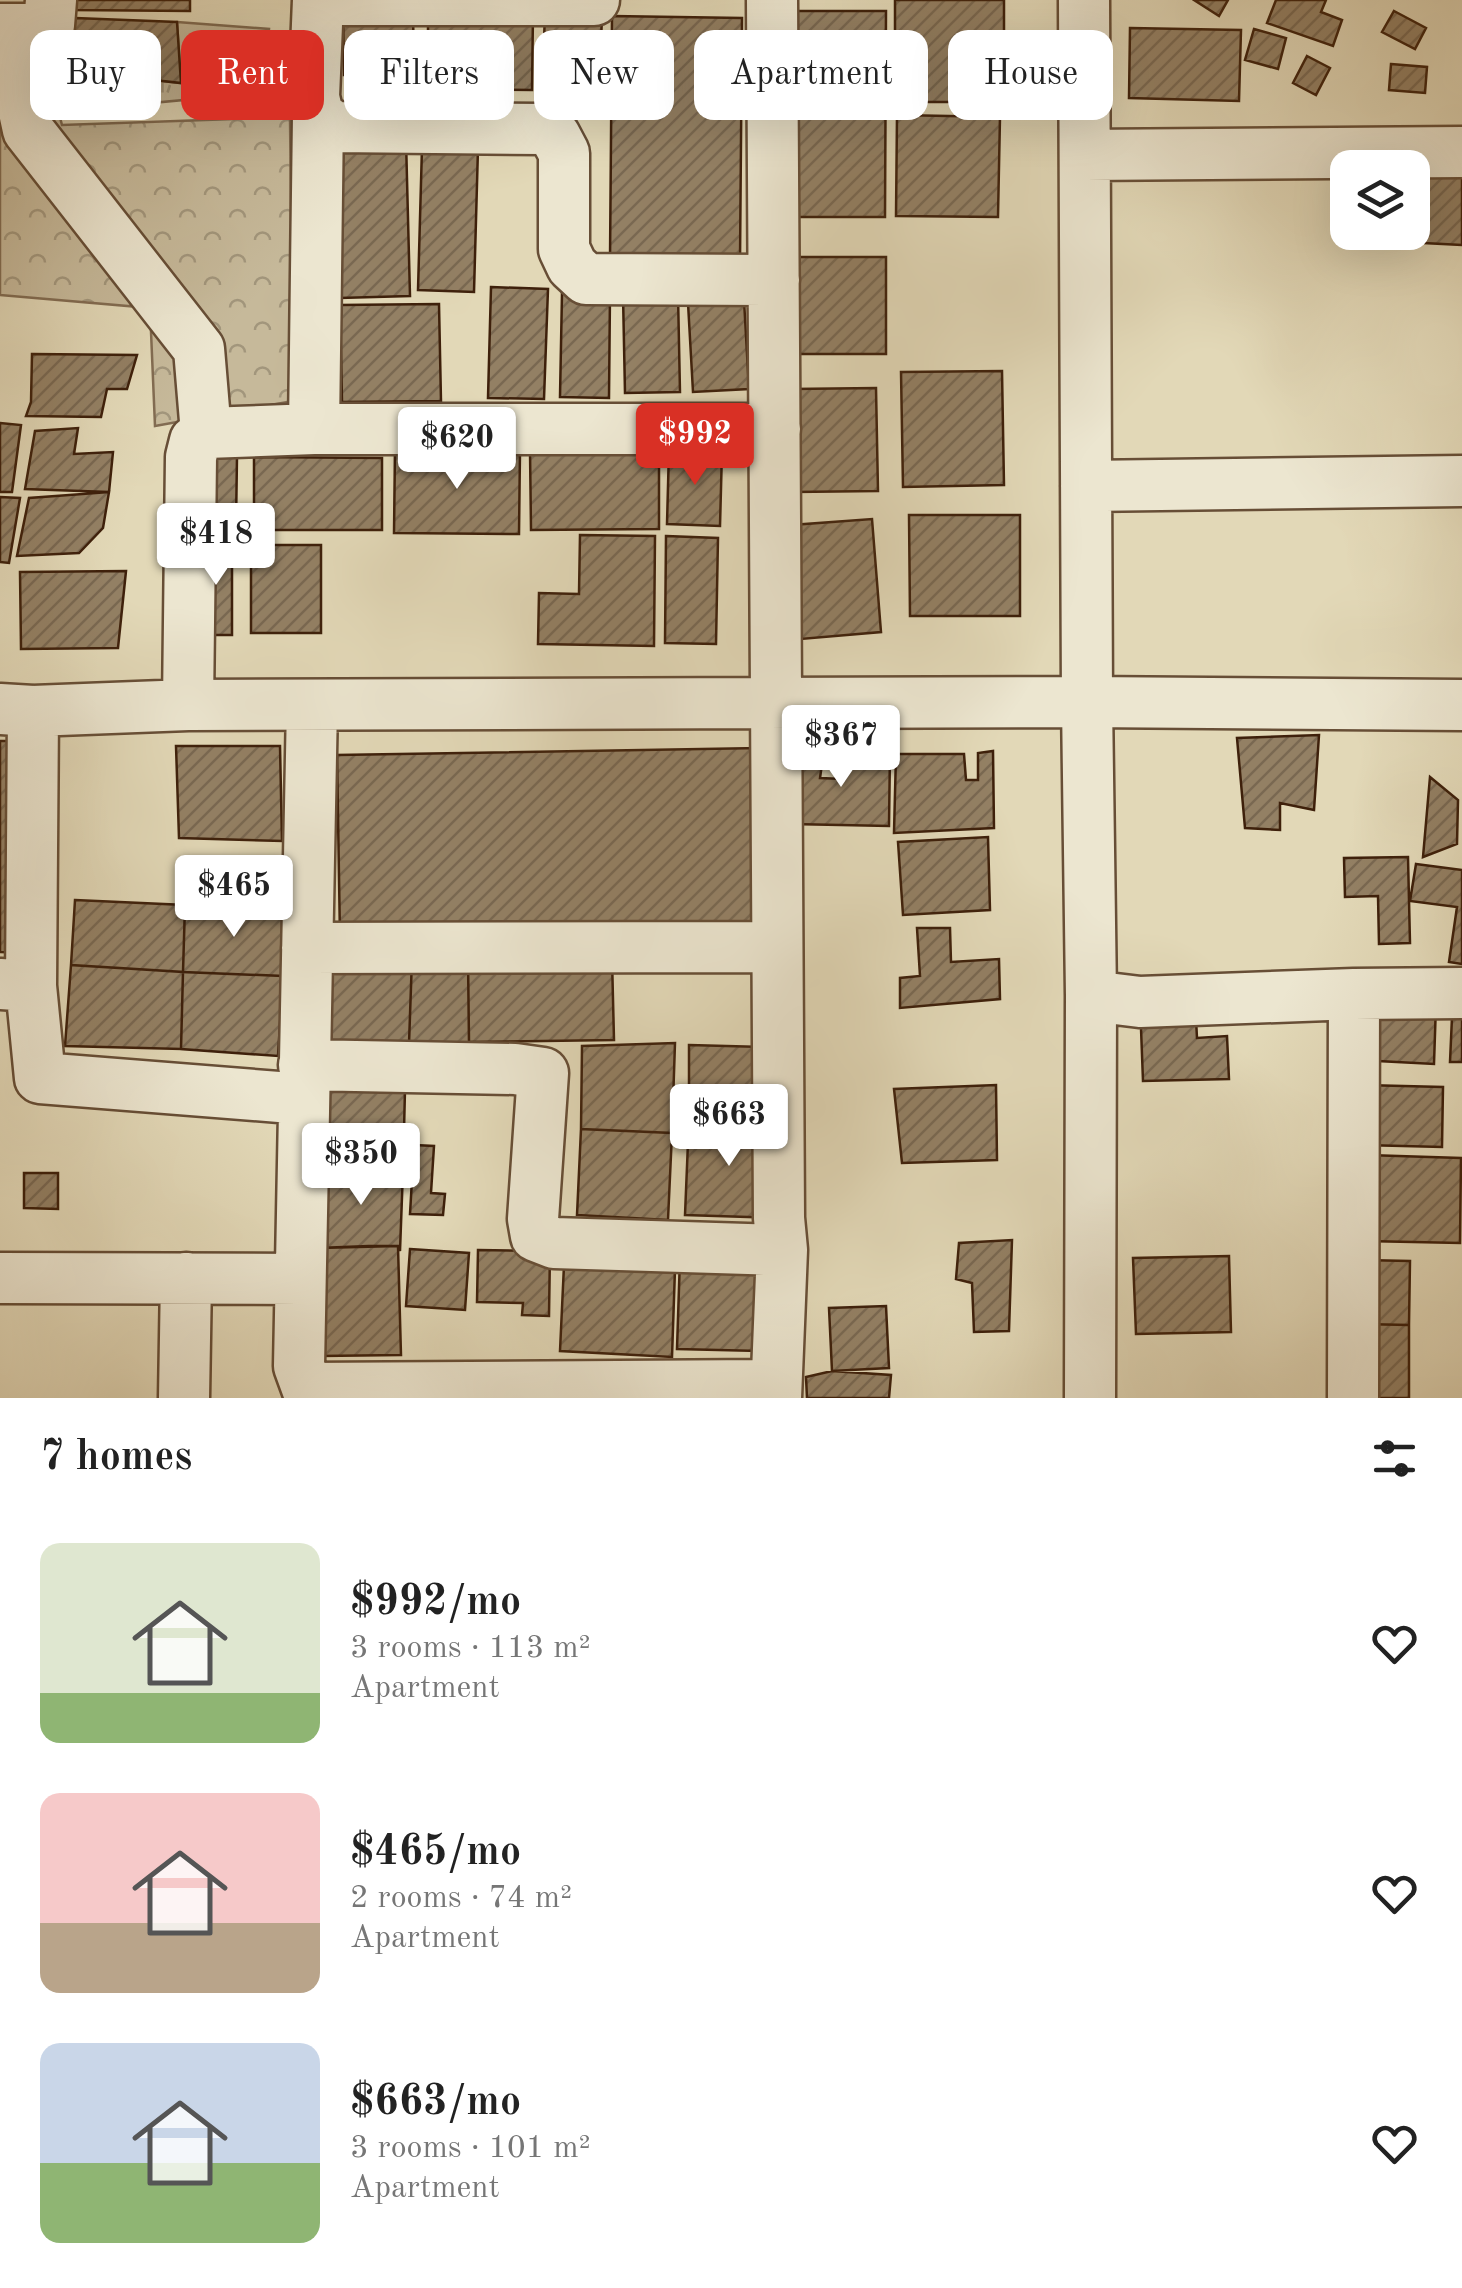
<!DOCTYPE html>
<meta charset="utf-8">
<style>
:root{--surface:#fff;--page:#f2f2f2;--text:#222;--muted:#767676;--accent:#d93025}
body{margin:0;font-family:"Old Standard TT",serif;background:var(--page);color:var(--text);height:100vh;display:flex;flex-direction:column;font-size:38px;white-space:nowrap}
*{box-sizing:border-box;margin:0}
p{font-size:32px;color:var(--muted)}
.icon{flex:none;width:55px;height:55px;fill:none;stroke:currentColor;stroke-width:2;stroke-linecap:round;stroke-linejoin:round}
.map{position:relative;height:1398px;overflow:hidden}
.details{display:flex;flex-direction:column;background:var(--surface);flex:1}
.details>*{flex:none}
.top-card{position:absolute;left:30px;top:30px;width:1402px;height:90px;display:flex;gap:20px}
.tools{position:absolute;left:1330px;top:150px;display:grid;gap:20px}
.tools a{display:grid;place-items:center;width:100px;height:100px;border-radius:20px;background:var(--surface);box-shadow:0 10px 40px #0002;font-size:50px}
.price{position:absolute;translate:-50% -85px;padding:0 22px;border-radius:10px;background:#fff;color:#222;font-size:32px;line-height:65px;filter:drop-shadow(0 2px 5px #0008)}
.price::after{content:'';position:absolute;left:50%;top:60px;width:30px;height:22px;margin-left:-15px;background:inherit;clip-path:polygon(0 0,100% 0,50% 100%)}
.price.active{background:var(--accent);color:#fff}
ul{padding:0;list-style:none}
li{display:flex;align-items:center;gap:30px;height:250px;padding:0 40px}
li span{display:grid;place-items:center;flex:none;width:280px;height:200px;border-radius:20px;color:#555}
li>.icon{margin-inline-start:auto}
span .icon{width:120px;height:120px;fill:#fffc;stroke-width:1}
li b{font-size:42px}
h2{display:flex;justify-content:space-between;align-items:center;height:120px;padding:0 40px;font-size:42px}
.tag{padding:0 35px;border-radius:20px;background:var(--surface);box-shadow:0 10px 40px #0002;font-size:35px;line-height:90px}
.tag.active{background:var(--accent);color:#fff}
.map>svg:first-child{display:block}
.grass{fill:url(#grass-tufts);stroke:#826c52;stroke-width:2.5}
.forest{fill:url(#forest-crowns);stroke:#826c52;stroke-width:2.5}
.building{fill:url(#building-hatch);stroke:#3e200b;stroke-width:2.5}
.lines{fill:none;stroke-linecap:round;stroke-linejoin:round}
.minor-casing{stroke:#674e36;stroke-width:55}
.minor{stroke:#ece6d0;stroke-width:50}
</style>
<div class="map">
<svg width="1462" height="1398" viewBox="0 0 1462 1398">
<defs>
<pattern id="grass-tufts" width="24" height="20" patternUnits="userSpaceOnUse" patternTransform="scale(2.5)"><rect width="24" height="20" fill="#c6b99a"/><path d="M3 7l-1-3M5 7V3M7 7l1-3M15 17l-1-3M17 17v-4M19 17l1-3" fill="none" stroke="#a2967c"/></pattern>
<pattern id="forest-crowns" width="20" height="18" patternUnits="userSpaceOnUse" patternTransform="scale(2.5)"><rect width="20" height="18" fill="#c6b99a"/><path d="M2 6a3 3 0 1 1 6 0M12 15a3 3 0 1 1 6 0" fill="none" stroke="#a2967c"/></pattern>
<pattern id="building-hatch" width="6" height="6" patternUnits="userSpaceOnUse" patternTransform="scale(2.5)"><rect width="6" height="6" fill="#938064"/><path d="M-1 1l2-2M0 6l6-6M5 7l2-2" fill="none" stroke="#796851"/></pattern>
</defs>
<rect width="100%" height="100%" fill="#e2d8b7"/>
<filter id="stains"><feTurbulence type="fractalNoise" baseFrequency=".002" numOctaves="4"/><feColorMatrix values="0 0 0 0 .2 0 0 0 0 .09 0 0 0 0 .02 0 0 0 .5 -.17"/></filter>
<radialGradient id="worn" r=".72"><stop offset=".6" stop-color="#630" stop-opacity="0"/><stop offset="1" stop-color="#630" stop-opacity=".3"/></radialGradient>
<path class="grass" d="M177,22L269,29L264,77L230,72L226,96L151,103L153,80L181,83Z"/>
<path class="forest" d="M41,47L62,125L290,117L293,401L155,426L150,308L0,295V48Z"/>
<path class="building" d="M71,0H190V11L71,10Z
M895,0H1004V102H895Z
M1194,0H1228L1219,16Z
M1276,0H1326L1321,12L1342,20L1333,46L1267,23Z
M789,11H886L885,217H789Z
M1394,11L1426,28L1415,49L1382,32Z
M343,12H413L414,74L344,75Z
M428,13L533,14L532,90L428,89Z
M545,15L602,17L599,89L542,87Z
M612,16L742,18L740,262L610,260Z
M75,18L177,22L181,83L153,80L151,103H72Z
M1130,28L1241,30L1239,101L1129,98Z
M1254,29L1286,38L1278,69L1245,60Z
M1307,56L1330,68L1316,95L1293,83Z
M1391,64L1427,67L1425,93L1389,90Z
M897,115L1000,117L998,217L896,216Z
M406,140L410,296L340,298L336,142Z
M422,147L478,148L474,292L418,290Z
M1462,165V245L1404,242L1405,232H1412V168Z
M784,257H886V354H783Z
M491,287L548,289L544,399L488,398Z
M562,293L610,294L609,398L560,397Z
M678,294L680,392L625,393L623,295Z
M744,300L749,389L693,392L688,303Z
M439,304L441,401L342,402L340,305Z
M32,354L137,355L127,389H107L101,417L26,416L31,402Z
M1002,371L1004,485L903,487L901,372Z
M876,388L878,491L794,492L792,389Z
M0,423L21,425L12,492H0Z
M78,428L74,454L113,452L109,492L25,489L35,431Z
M395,449L520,450L519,534L394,533Z
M669,449L722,451L720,526L667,524Z
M530,451H659V529L531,530Z
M202,456H237L236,526L201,525Z
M254,457L382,458V530H254Z
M109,492L103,528L79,553L17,556L29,498Z
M0,497L20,498L9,563L0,562Z
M909,515H1020V616H910Z
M872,519L881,632L801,639L792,525Z
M580,535L655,536L654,646L538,644L539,593L579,594Z
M666,536L718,538L716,644L665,643Z
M201,540H232V635H200Z
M251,545H321V633H251Z
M126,571L118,648L21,649L20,572Z
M1319,735L1314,810L1280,803V830L1245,828L1237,738Z
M0,741H27V953L0,952Z
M176,746H280L282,841L179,838Z
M760,748L763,931L340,938L337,755Z
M824,750L820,778L843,779L845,752H890L889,826L791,824V751Z
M993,751L994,828L894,833L896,754H964L966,780H978V753Z
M1430,777L1458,800L1457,844L1423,857Z
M988,837L990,910L903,915L898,842Z
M1408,857L1410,943L1379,944L1378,896L1345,897L1344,858Z
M1416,864L1462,870V964L1449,962L1457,907L1410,901Z
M75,900L185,905L183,972L71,965Z
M185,905L285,908L283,976L183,972Z
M917,928H950L951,962L999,959L1000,999L900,1008V978L920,976Z
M323,958H412L409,1044L323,1040Z
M412,958L468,960L469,1042L409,1044Z
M612,958L614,1040L469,1042L468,960Z
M71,965L183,972L181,1049L65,1046Z
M183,972L283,976L278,1056L181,1049Z
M1195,1000L1197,1038L1227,1036L1229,1079L1143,1081L1140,1002Z
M1361,1001L1436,1004L1434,1064L1359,1060Z
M1452,1017L1462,1018V1062H1450Z
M675,1043L672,1133L581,1129L582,1046Z
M689,1045L765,1047L764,1119L689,1118Z
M996,1085L997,1160L902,1163L894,1089Z
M1363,1085L1443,1087L1442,1147L1363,1145Z
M405,1090L403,1170L322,1166L321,1091Z
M689,1118L764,1119L779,1218L685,1215Z
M581,1129L672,1133L668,1220L577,1215Z
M414,1145L434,1146L431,1193L445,1194L443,1215L410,1214Z
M1367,1155L1461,1158L1460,1243L1365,1241Z
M322,1166L403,1170L400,1251L398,1246L319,1248Z
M24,1173H58V1209L24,1208Z
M1012,1240L1009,1331L974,1332L972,1283L956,1279L959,1243Z
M369,1246H398L401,1355L321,1356L319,1248Z
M410,1249L469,1253L465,1310L406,1306Z
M478,1250L550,1251L549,1316L522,1315L523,1303L477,1302Z
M1229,1256L1231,1332L1136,1334L1133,1258Z
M680,1257L762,1260L759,1351L677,1349Z
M1362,1260L1410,1261L1409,1325L1360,1324Z
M564,1265L675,1269L672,1357L560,1351Z
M886,1306L889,1368L832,1371L829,1308Z
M1360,1324L1409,1325V1398H1358Z
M832,1371L891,1375L889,1398H807L806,1377Z"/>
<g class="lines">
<g class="minor-casing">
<path id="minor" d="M318,0L314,97L318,115L334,127L542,129L555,136L564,153V249L572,266L586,279L774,280
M327,0H594
M772,0L779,1218L782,1250L776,1398
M1084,0L1087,702L1091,996L1090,1398
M0,29H39L49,25L51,0
M15,29L19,88L28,130L199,349L206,433
M1085,155L1462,152
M314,429L318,115
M1086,486L1462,481
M188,705L191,457L195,441L206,433L314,429H775
M312,705L299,1366L307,1388L776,1385
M0,709L33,711L188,705L1087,702L1462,705
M307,948L777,947
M0,984L31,986L33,711
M31,986L40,1078L304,1099
M1091,996L1140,1002L1354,994L1462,993
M304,1065L515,1069L543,1073L533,1219L536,1236L554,1243L782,1250
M0,1278L300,1279
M184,1398L186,1278
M1353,1398L1354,994"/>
</g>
<use href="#minor" class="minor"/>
</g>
<rect width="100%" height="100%" filter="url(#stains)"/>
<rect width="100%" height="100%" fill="url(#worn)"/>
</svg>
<div class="tools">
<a><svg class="icon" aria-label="layers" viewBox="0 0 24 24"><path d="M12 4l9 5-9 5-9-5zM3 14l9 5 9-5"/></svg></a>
</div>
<b class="price active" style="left:695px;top:488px">$992</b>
<b class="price" style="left:457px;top:492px">$620</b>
<b class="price" style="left:216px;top:588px">$418</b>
<b class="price" style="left:841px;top:790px">$367</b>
<b class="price" style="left:234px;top:940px">$465</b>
<b class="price" style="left:729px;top:1169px">$663</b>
<b class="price" style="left:361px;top:1208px">$350</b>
<div class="top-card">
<a class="tag">Buy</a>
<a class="tag active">Rent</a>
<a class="tag">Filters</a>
<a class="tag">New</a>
<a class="tag">Apartment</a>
<a class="tag">House</a>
</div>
</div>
<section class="details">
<h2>7 homes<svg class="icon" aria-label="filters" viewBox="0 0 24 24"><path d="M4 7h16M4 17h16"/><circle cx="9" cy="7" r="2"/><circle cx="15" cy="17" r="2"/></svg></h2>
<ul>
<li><span style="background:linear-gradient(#dfe7d0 75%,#8fb573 0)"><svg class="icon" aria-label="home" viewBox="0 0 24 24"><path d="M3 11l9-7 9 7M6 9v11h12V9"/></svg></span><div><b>$992/mo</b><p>3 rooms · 113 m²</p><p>Apartment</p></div><svg class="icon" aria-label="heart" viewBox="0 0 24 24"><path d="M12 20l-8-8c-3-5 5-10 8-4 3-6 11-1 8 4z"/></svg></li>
<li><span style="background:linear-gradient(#f6c9c9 65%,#b9a48a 0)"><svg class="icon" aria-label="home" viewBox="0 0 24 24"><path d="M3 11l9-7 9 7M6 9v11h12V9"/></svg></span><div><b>$465/mo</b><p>2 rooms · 74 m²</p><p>Apartment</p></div><svg class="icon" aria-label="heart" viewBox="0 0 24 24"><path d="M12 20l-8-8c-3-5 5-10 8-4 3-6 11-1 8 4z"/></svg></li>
<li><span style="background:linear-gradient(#c9d6e8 60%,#8fb573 0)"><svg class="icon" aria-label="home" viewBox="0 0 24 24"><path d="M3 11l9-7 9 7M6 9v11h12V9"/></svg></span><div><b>$663/mo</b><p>3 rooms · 101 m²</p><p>Apartment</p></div><svg class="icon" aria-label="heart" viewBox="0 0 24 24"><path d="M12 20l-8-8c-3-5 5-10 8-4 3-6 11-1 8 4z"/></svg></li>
</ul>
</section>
